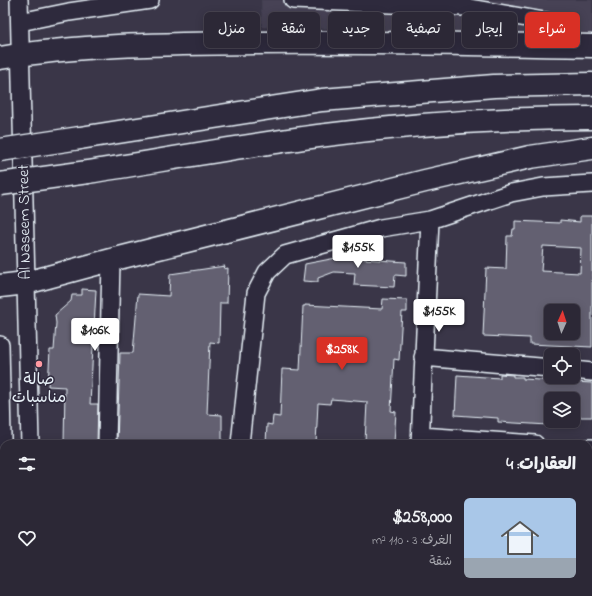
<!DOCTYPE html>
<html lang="ar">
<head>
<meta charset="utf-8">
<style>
	:root { --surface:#2c2836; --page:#34303e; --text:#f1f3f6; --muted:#a6a6ad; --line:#484451; --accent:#d93025 }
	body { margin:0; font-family:"Indie Flower","Playpen Sans Arabic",sans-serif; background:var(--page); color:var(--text); direction:rtl; height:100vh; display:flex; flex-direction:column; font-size:15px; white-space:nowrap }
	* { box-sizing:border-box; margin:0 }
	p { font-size:13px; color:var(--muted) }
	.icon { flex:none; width:22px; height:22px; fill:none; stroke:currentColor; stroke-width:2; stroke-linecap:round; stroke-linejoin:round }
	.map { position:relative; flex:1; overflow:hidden; direction:ltr }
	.side { position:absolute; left:0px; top:440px; width:592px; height:156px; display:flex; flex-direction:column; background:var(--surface); border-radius:12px 12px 0 0; box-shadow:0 2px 10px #0003,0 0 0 1px var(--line); direction:rtl }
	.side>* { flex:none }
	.top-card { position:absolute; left:12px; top:12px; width:568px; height:36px; direction:rtl; display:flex; gap:8px }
	.needle { width:26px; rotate:3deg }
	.tools { position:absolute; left:544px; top:304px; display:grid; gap:8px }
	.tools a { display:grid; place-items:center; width:36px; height:36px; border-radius:6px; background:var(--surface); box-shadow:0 2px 10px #0003,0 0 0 1px var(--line); font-size:20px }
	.price { position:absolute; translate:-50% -34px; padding:0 9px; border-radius:4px; background:#fff; color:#222; font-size:13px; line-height:26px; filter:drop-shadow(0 1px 2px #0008) }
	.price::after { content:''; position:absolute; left:50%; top:24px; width:12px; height:9px; margin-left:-6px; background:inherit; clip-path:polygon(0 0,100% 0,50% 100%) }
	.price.active { background:var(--accent); color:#fff }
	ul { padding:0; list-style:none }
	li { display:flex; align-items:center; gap:12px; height:100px; padding:0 16px }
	li span { display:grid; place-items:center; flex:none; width:112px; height:80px; border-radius:6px; color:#555 }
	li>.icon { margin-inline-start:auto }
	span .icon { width:48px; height:48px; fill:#fffc; stroke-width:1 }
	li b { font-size:17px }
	h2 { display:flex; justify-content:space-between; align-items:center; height:48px; padding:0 16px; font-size:17px }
	.chip { padding:0 14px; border-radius:6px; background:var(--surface); box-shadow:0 2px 10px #0003,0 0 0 1px var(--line); font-size:14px; line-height:36px }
	.chip.active { background:var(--accent); color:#fff }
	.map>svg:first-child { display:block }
	.built { fill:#464354 }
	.building { fill:#636171; stroke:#e8f1f8; fill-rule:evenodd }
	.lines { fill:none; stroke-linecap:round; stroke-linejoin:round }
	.minor-casing { stroke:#e8f1f8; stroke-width:20 }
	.highway-casing { stroke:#e8f1f8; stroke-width:25 }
	.minor { stroke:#2f2a3d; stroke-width:17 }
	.highway { stroke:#2f2a3d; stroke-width:22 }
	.highway-bridge-casing { stroke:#e8f1f8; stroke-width:25; stroke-linecap:butt }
	.highway-bridge { stroke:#2f2a3d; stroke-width:22 }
	.poi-dot { fill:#ff9aa2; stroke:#2f2a3d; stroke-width:1.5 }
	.labels { text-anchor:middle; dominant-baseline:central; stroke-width:3; stroke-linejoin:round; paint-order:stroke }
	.street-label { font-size:16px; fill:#e8f1f8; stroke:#2f2a3d }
	.poi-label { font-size:16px; fill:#e8f1f8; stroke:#2f2a3d }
</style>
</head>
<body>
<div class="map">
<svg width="592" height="596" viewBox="0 0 592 596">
	<rect width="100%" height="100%" fill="#3a3648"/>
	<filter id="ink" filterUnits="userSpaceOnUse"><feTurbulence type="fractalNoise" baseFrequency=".025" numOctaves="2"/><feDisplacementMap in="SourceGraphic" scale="8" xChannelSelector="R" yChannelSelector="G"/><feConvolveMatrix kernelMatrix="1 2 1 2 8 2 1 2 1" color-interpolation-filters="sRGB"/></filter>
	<g filter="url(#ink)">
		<path class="built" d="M261 0H592V36L262 27Z"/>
		<path class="building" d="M580 216H592V347L530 344V338L483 336 486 268 506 269 507 236H512L513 229H515V221L560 223V220L580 222ZM543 246 581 248 580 273 541 271ZM551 311H573V333H551Z
			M354 246 365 247 364 259 406 262V276L395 275 394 287 354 285 355 273 334 272 318 278V282L303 281 305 264 336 258V254L349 255 350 247Z
			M225 266 224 269 228 268 227 303H220L219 343 210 342 207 414 222 415V444H117L120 353H133L138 294 169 296 170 274Z
			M82 289 96 290 90 404H98L97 444H64L65 387 48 386 50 350H54L56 323 55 315 71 301 72 295H82Z
			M383 299 407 300V312H402L399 360 394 359 391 411 396 412 394 443 365 442 367 402 331 399 330 404 318 403 316 444H266L267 424 272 425 273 416 280 417 282 369 300 370 303 306H305V305L382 309Z
			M500 374 513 375V377H523V379L592 383V417H577V418H573V399H551V421H565V426L498 422V418L455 415 457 375 500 378Z"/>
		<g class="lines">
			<g class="minor-casing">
				<path id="minor" d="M19 0 30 444
					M293 0 464 7 550 22 569 46
					M20 22 69 12 150 0
					M0 345 4 530
					M423 357 551 368
					M573 370 592 372
					M421 436 535 444
					M107 444 111 260
					M240 444 256 293 267 272 285 255 381 228 430 220 511 193 543 187 592 184
					M420 444 430 220
					M588 448H592
					M588 544H592
					M5 592V596
					M33 592V596
					M105 596V592
					M225 596V592
					M412 596V592"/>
			</g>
			<g class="highway-casing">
				<path id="highway" d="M0 58C84 44 169 44 253 43 366 42 479 44 592 46
					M80 138 322 100 494 86 592 84
					M88 172C164 160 241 146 318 136 408 124 501 118 592 118
					M0 286 26 283 111 260 425 181 530 157 592 148"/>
			</g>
			<use href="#minor" class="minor"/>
			<use href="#highway" class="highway"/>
			<g class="highway-bridge-casing">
				<path id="highway-bridge" d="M0 150 80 138
					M0 184 88 172"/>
			</g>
			<use href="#highway-bridge" class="highway-bridge"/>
		</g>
	</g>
	<circle class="poi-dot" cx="39" cy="364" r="4"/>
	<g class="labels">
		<g class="street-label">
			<text transform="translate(25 222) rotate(-91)">Al Naseem Street</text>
		</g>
		<g class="poi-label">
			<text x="39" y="380">صالة<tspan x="39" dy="18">مناسبات</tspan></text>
		</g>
	</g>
</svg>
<div class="tools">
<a><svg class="needle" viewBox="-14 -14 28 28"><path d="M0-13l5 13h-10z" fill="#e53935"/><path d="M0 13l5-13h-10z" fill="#a6a6ad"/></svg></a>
<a><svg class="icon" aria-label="locate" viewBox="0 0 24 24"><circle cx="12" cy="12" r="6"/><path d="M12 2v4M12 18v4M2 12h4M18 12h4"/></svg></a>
<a><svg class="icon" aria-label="layers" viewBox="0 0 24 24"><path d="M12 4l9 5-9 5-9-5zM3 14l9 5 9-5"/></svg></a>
</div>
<b class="price" style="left:358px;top:269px">$155K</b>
<b class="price" style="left:439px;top:333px">$155K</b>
<b class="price" style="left:95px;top:352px">$106K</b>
<b class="price active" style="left:342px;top:371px">$258K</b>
<div class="top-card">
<a class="chip active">شراء</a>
<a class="chip">إيجار</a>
<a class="chip">تصفية</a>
<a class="chip">جديد</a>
<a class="chip">شقة</a>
<a class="chip">منزل</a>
</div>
<section class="side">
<h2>العقارات: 4<svg class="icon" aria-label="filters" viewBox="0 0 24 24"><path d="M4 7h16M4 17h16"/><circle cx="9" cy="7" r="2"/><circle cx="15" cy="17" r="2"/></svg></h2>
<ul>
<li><span style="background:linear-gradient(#a9c7e8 75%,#9aa5b1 0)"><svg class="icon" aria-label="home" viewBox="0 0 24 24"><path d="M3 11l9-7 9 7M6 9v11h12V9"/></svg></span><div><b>$258,000</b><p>الغرف: 3 · 110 m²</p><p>شقة</p></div><svg class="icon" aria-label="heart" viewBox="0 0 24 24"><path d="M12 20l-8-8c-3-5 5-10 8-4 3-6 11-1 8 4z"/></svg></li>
</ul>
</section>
</div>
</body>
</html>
